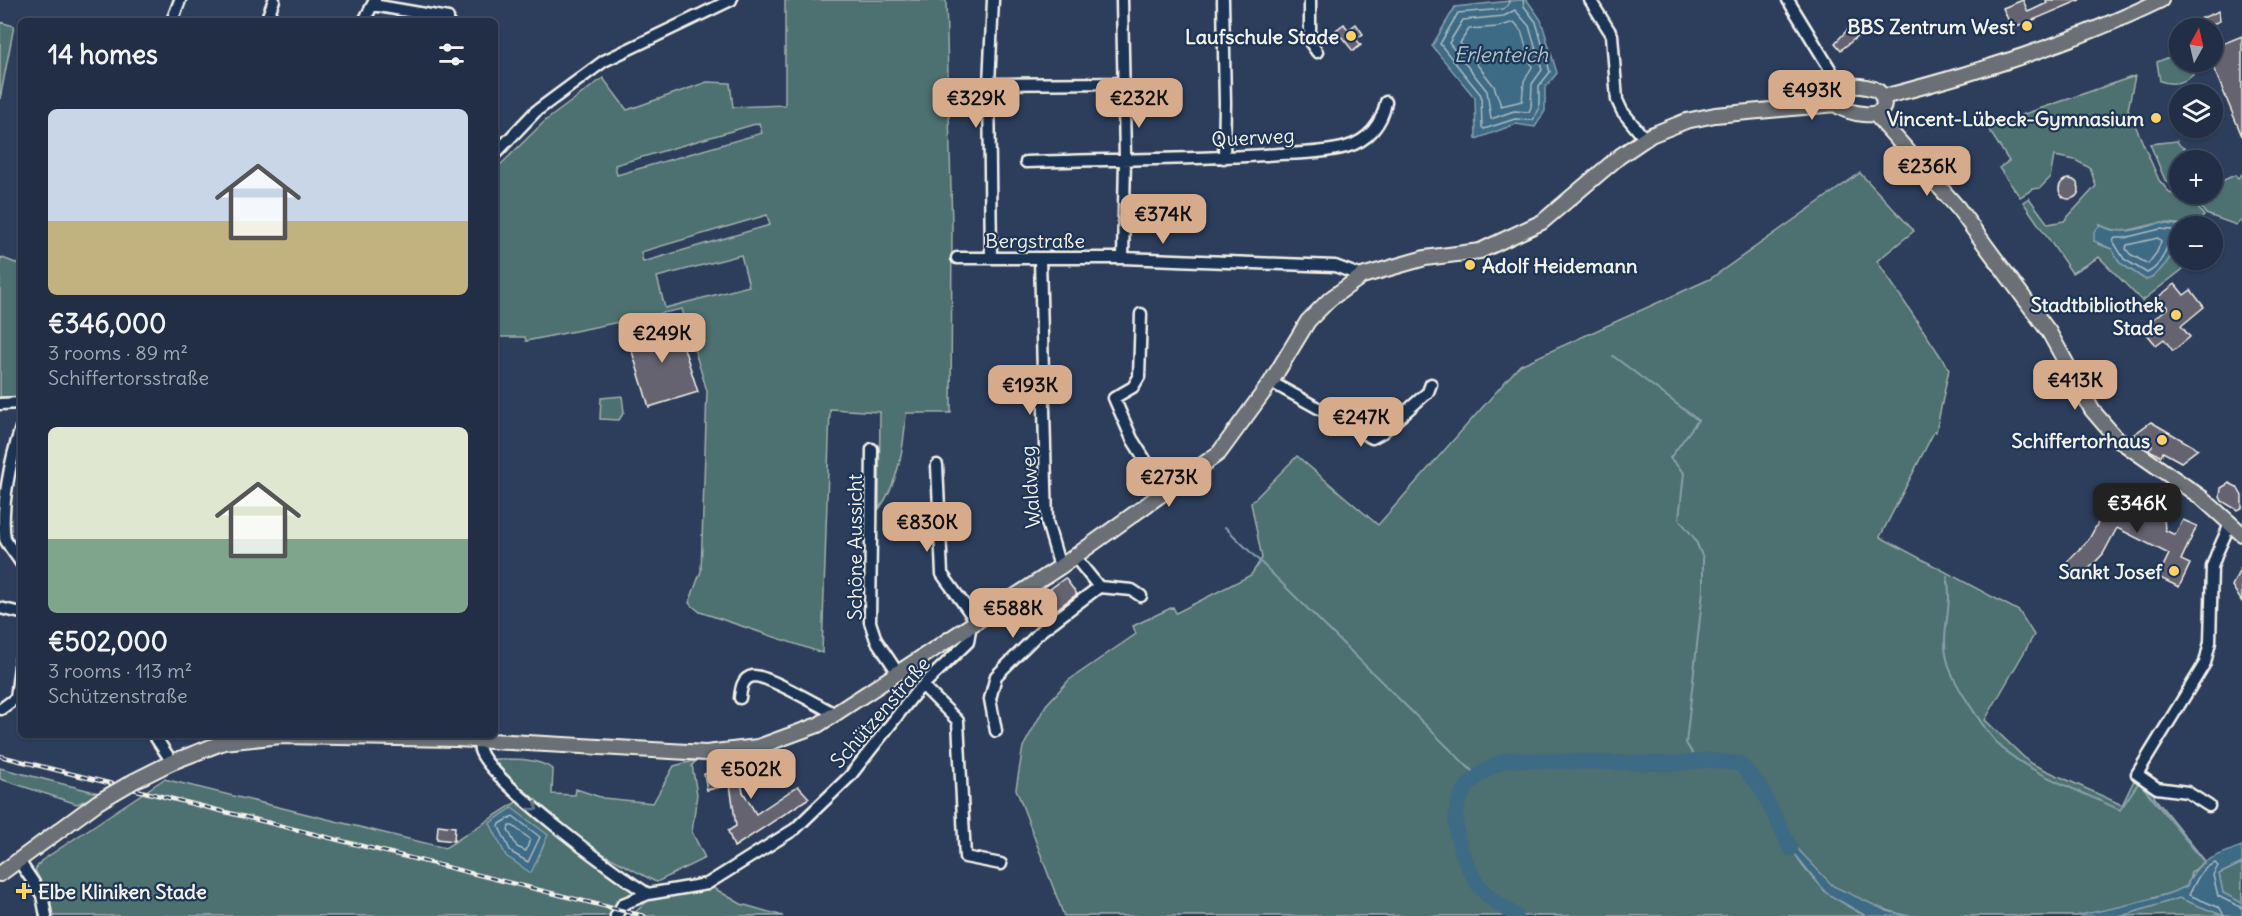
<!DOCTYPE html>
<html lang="en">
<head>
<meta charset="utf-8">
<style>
	:root { --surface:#212e45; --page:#2d3a50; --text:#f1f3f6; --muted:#a2a8b3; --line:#3e4a5e; --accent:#d6ab8b }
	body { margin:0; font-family:Delius,sans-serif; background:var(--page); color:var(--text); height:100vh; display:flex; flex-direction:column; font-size:22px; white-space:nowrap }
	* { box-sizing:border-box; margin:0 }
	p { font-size:20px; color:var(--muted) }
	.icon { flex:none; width:33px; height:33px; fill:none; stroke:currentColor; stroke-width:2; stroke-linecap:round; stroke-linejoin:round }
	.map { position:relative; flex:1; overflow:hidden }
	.side { position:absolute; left:18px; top:18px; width:480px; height:720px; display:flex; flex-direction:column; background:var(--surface); border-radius:9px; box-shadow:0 2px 4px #0004,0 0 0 2px var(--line) }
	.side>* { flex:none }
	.needle { width:39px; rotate:8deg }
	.buttons { position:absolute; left:2169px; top:18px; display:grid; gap:12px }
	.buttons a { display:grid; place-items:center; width:54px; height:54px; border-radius:50%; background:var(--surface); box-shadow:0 2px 4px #0004,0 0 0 2px var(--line); font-size:30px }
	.price { position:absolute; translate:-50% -51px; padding:0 14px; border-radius:12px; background:var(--accent); color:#111; font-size:20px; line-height:39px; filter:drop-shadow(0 2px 3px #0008) }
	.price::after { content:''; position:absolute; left:50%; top:36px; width:18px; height:14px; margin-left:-9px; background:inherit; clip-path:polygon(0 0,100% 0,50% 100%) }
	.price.on { background:#222; color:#fff }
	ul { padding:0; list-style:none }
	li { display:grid; align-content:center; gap:12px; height:318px; padding:0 30px }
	li span { display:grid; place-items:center; height:186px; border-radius:9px; color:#555 }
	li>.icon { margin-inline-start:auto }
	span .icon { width:108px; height:108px; fill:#fffc; stroke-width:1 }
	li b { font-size:26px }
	h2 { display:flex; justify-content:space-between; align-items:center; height:72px; padding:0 30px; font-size:26px }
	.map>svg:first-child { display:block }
	.green { fill:#4e6f6f; stroke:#a1b0ac; stroke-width:1.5; fill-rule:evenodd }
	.water { fill:#3e6a85; stroke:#87a0ad; stroke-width:1.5 }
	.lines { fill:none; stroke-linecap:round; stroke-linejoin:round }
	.shore { stroke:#abbbc0; stroke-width:1.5 }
	.stream { stroke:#87a0ad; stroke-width:2 }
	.river { stroke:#3e6a85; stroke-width:15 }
	.building { fill:#666471; stroke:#f4f1e8; stroke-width:1.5 }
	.minor-casing { stroke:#f4f1e8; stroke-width:15 }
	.major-casing { stroke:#f4f1e8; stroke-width:18 }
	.minor { stroke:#1d3557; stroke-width:10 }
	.major { stroke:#6a7074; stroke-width:14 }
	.rail-casing { stroke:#f4f1e8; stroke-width:4.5 }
	.rail { stroke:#1d3557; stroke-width:2; stroke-dasharray:7; stroke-linecap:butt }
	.major-bridge-casing { stroke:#f4f1e8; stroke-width:18; stroke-linecap:butt }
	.major-bridge { stroke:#6a7074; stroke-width:14 }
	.oneway { stroke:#68778a }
	.poi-dot { fill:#ffd166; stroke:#1d3557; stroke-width:2 }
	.labels { text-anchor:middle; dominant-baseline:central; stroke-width:4.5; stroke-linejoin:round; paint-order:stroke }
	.poi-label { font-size:20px; font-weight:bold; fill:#f4f1e8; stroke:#1d3557; text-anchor:end }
	.street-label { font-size:20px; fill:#f4f1e8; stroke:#1d3557 }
	.water-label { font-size:21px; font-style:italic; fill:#b4c2c5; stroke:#1d3557 }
</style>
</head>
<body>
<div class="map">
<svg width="2242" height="916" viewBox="0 0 2242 916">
	<rect width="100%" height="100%" fill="#2c3e5c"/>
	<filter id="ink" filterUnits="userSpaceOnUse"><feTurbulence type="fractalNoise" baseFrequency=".0167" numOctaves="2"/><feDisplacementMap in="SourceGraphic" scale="12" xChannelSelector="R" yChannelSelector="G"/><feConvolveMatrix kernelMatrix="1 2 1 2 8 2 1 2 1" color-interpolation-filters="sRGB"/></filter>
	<g filter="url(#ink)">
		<path class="green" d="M785 0H946L952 226 951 413H906C904 446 899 482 879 509L880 412 830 409 822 653 700 612 689 603 701 571 707 391 682 309 526 341 525 337H495V170L545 121 603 78 627 110 707 82 730 83 733 107 785 105ZM759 123 762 133 617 175 615 165ZM767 215 770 225 643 262 641 252ZM741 255 749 286 665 308 657 277Z
			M0 22 14 26 0 99Z
			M2179 53 2180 62H2196L2193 75C2182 84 2173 85 2160 81L2157 62Z
			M2135 76 2128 109 2159 180 2170 193 2194 202 2204 216 2193 226C2181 226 2171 222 2160 223 2136 227 2124 237 2100 225L2098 244 2112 249 2120 263 2146 280 2170 258 2179 234 2180 260H2186L2183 269 2142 301 2099 257 2072 273 2023 202 2029 198 2048 224 2064 221 2096 186 2090 168 2075 160 2054 156 2050 178 2040 188 2033 189 2020 197 1999 168 2009 161 1987 127Z
			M2177 141C2181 149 2188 150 2196 150L2201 160H2180L2179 190 2165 180 2150 144Z
			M1860 173 1914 231 1877 261 1949 369 1936 432H1934L1880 537 2019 611 2034 635 1985 720 2030 763 2122 805 2137 774 2157 788 2154 797 2205 861 2191 873 2187 886 2174 892 2111 910 2076 916H1908C1888 911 1846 897 1831 885 1802 861 1784 829 1766 797 1790 850 1810 890 1866 916H1064L1016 789 1023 747 1046 705 1069 680 1136 634 1133 626 1173 607 1176 613 1251 575 1262 558 1251 503 1297 456 1378 525 1520 365 1710 279Z
			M2242 174V220L2236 225 2206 214 2195 199 2186 194H2212L2213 185 2235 175 2238 178Z
			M0 257 21 265V397H0Z
			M622 396 624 412 619 420 600 419 601 398Z
			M491 759C512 759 534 757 553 769L552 794 575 795 576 789 603 798 653 803 674 766 697 760 692 765 697 794 692 832 705 858 657 882 654 881 592 848 491 762Z
			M0 768 102 794 77 804 0 779Z
			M164 779 445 848 518 801 582 853 636 892 620 898 610 916H52L51 902 35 870 41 861Z
			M2242 863V903L2223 893 2219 874Z
			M712 887 741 904 783 916H631L652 897Z
			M2179 898 2222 915 2122 916Z"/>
		<path class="water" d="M1519 0H1527L1541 20 1557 73 1545 88V111L1535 127 1516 124 1476 139 1475 98 1432 46 1455 7Z
			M2159 223 2181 226H2180C2180 247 2165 271 2146 280L2120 263 2112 249 2094 241V232L2100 225C2118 236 2140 230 2159 223Z
			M1760 786 1792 843 1833 886 1887 911 1908 916H1866L1826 893 1787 844Z
			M512 808 548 835 531 873 506 856 490 823Z
			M2242 846V863L2219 874 2223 893 2242 903V916H2224L2179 898 2122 916H2076C2111 908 2156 901 2187 886 2196 859 2218 856 2242 846Z"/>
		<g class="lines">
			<path class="shore" d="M1509 0 1508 5 1503 9 1458 13 1440 44 1481 95 1482 127 1484 129 1515 119 1533 120 1539 109V86L1550 72 1536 22 1524 6 1523 0
				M1515 10 1529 26 1542 70 1532 84 1531 107 1529 112 1514 111 1491 119 1487 91 1449 43 1463 20 1504 16Z
				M1514 22 1521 30 1532 67 1524 81 1522 101 1501 106 1494 86 1460 43 1469 29 1498 27Z
				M2160 229 2172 230 2174 233C2165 247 2164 265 2147 273L2124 259 2113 241 2115 238H2124Z
				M2158 238 2161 241 2157 252 2148 264 2130 254 2126 249 2127 245Z
				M513 816 540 837 528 862 511 852 499 827 500 824Z
				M509 826H513L530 839 526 851 517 847 508 830Z
				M2224 916 2220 908 2189 895C2196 882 2199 869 2215 863L2218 866 2213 875 2218 896 2242 908"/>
			<path class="stream" d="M1613 356 1698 420 1670 458 1684 473 1679 519 1695 539 1703 558V591L1686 743 1697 761
				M1225 527 1477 776
				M1947 577C1954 605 1940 632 1947 659 1951 676 1960 690 1969 704 1979 719 1989 736 2002 748 2029 773 2085 793 2120 810L2139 782 2205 863"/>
			<path class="river" d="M1516 916C1506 909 1495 902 1486 894 1475 883 1469 869 1463 855 1445 808 1461 779 1506 760L1674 764 1707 760 1740 764 1760 786 1791 849"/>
		</g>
		<path class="building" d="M2023 0 2028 12 2047 3 2046 0H2080L2012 29 2003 8Z
			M2219 11 2220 21 2202 28H2178Z
			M1344 24 1348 30 1356 24 1363 34 1356 39 1361 45 1353 51 1336 30Z
			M1850 27 1858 36 1841 50 1835 43Z
			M2242 36V136L2211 62 2212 48Z
			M2059 189a10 10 0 1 1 20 0a10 10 0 1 1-20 0Z
			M2175 284 2184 295 2191 290 2204 307 2181 326 2190 337 2173 351 2164 339 2156 345 2142 328 2168 308 2158 297Z
			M675 320 698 392 649 407 627 335Z
			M2151 422 2198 449 2181 462 2163 452 2161 456 2149 450 2152 446 2133 435Z
			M2229 483 2237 487 2242 496V508L2237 510 2222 501 2220 497 2221 488Z
			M2146 487 2157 493 2156 496 2171 503 2164 518 2165 530 2175 535 2183 520 2197 526 2181 560 2190 564 2179 587 2158 577 2169 554 2117 528 2103 554 2079 579 2065 564 2089 539 2117 488 2140 500Z
			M2242 565V602L2232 586Z
			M1065 578 1077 594 1035 625 1023 609Z
			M868 724 873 728 860 744 854 734Z
			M761 762 768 778 741 783 743 792 756 814 798 786 809 798 734 847 728 831 736 826 730 785 707 790 704 774Z
			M438 825 455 827 454 841 437 839Z"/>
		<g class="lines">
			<g class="minor-casing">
				<path id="minor" d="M1122 0 1125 158 1123 258
					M1223 0 1225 103 1224 158
					M1310 0V42L1317 52
					M1590 0 1612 35 1617 100 1622 111 1645 139
					M1788 0 1841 87
					M373 5 448 18V21
					M172 21 180 0
					M266 21 274 0
					M364 21 375 0
					M989 84 1124 83
					M495 154 535 112 604 61 731 0
					M1026 162C1106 159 1185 160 1264 155 1290 153 1320 154 1346 147 1368 141 1382 124 1386 102
					M957 258H1123L1335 266 1362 276
					M991 258 989 84 993 0
					M1040 259 1047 522 1060 567
					M1141 314 1139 377 1133 387 1114 398 1132 439 1165 491
					M1271 382 1372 438 1383 432 1428 392 1431 384
					M0 404 21 403
					M21 428C11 457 0 509 5 539 9 547 16 555 21 563
					M872 449 870 622 876 640 898 673
					M937 465 942 574 976 621
					M1099 587 1132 590 1141 596
					M0 608 21 613
					M923 686 958 721 965 857 1001 864
					M740 698C741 689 742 678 753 676 767 675 820 706 835 714
					M1 709 16 698 21 658
					M996 731 990 699 996 676 1041 631 1099 587 1075 557
					M154 735 172 762
					M480 741C480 744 479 747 480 750 488 779 617 875 648 894
					M2209 806 2187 792 2157 788 2137 774 2205 663 2210 642 2212 567 2217 553 2231 522
					M19 861 42 895 46 916
					M616 916 623 904 648 894 707 884 795 829 850 776 916 692 968 642 971 624"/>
			</g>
			<g class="major-casing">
				<path id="major" d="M1883 97C1977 73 2073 43 2161 0
					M1812 99C1838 94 1844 79 1874 89 1879 91 1882 94 1883 99 1890 123 1845 114 1836 104L1835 92
					M1875 114 1958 208 2049 332 2092 410 2116 438 2202 498 2242 534
					M134 781 172 762 224 742 281 736 456 739 706 753 758 747 818 725 1060 567 1219 453 1271 382 1308 321 1330 299 1362 276 1425 258 1480 251 1542 222 1620 156 1651 135 1686 121 1715 115 1836 104
					M0 874 98 802"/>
			</g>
			<use href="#minor" class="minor"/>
			<use href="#major" class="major"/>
			<g class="rail-casing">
				<path id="rail" d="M0 756 644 916"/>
			</g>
			<use href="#rail" class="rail"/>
			<g class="major-bridge-casing">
				<path id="major-bridge" d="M98 802 134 781"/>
			</g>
			<use href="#major-bridge" class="major-bridge"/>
		</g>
		<defs><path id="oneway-chevron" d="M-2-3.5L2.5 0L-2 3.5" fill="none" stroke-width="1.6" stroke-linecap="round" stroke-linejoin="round" transform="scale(1.5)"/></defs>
		<use class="oneway" href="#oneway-chevron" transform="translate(534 807) rotate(42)"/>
	</g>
	<g class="poi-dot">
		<circle cx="2027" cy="26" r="6"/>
		<circle cx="1351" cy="36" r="6"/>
		<circle cx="2156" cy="118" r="6"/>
		<circle cx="1470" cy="265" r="6"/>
		<circle cx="2176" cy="315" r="6"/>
		<circle cx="2162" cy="440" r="6"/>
		<circle cx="2174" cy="571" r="6"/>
		<path d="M21 882h6v6h6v6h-6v6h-6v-6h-6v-6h6z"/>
	</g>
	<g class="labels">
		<g class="poi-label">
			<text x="2015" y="26">BBS Zentrum West</text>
			<text x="1339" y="36">Laufschule Stade</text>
			<text x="2144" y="118">Vincent-Lübeck-Gymnasium</text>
			<text x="1482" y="265" text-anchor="start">Adolf Heidemann</text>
			<text x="2164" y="304">Stadtbibliothek<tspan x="2164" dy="23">Stade</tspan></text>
			<text x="2150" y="440">Schiffertorhaus</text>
			<text x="2162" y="571">Sankt Josef</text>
			<text x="38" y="891" text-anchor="start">Elbe Kliniken Stade</text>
		</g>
		<g class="street-label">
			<text transform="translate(1253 137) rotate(-3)">Querweg</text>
			<text x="1035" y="240">Bergstraße</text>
			<text transform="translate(1030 487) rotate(-94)">Waldweg</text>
			<text transform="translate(854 547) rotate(-90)">Schöne Aussicht</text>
			<text transform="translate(880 712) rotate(-49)">Schützenstraße</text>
		</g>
		<g class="water-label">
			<text x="1501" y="54">Erlenteich</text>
		</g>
	</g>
</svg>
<div class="buttons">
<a><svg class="needle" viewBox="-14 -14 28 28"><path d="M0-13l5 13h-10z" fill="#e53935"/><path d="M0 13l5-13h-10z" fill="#a2a8b3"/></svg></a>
<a><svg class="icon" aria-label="layers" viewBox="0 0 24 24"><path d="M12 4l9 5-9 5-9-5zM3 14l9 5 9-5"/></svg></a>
<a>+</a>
<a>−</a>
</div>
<b class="price" style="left:1812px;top:121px">€493K</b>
<b class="price" style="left:976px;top:129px">€329K</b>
<b class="price" style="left:1139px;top:129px">€232K</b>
<b class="price" style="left:1927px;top:197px">€236K</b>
<b class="price" style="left:1163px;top:245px">€374K</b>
<b class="price" style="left:662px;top:364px">€249K</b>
<b class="price" style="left:2075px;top:411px">€413K</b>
<b class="price" style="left:1030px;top:416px">€193K</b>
<b class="price" style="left:1361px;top:448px">€247K</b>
<b class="price" style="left:1169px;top:508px">€273K</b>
<b class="price on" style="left:2137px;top:534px">€346K</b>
<b class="price" style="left:927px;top:553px">€830K</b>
<b class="price" style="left:1013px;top:639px">€588K</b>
<b class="price" style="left:751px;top:800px">€502K</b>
<section class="side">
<h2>14 homes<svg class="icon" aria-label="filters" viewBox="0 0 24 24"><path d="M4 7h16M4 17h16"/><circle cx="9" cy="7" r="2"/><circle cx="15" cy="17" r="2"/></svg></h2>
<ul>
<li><span style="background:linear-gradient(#c9d6e8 60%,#c2b280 0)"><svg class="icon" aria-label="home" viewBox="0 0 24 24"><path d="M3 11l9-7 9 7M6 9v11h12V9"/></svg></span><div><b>€346,000</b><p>3 rooms · 89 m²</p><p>Schiffertorsstraße</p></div></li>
<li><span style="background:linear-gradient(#dfe7d0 60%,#7fa58c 0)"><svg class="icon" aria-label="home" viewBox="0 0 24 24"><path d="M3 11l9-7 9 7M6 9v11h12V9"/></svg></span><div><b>€502,000</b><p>3 rooms · 113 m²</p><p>Schützenstraße</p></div></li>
</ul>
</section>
</div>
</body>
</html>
